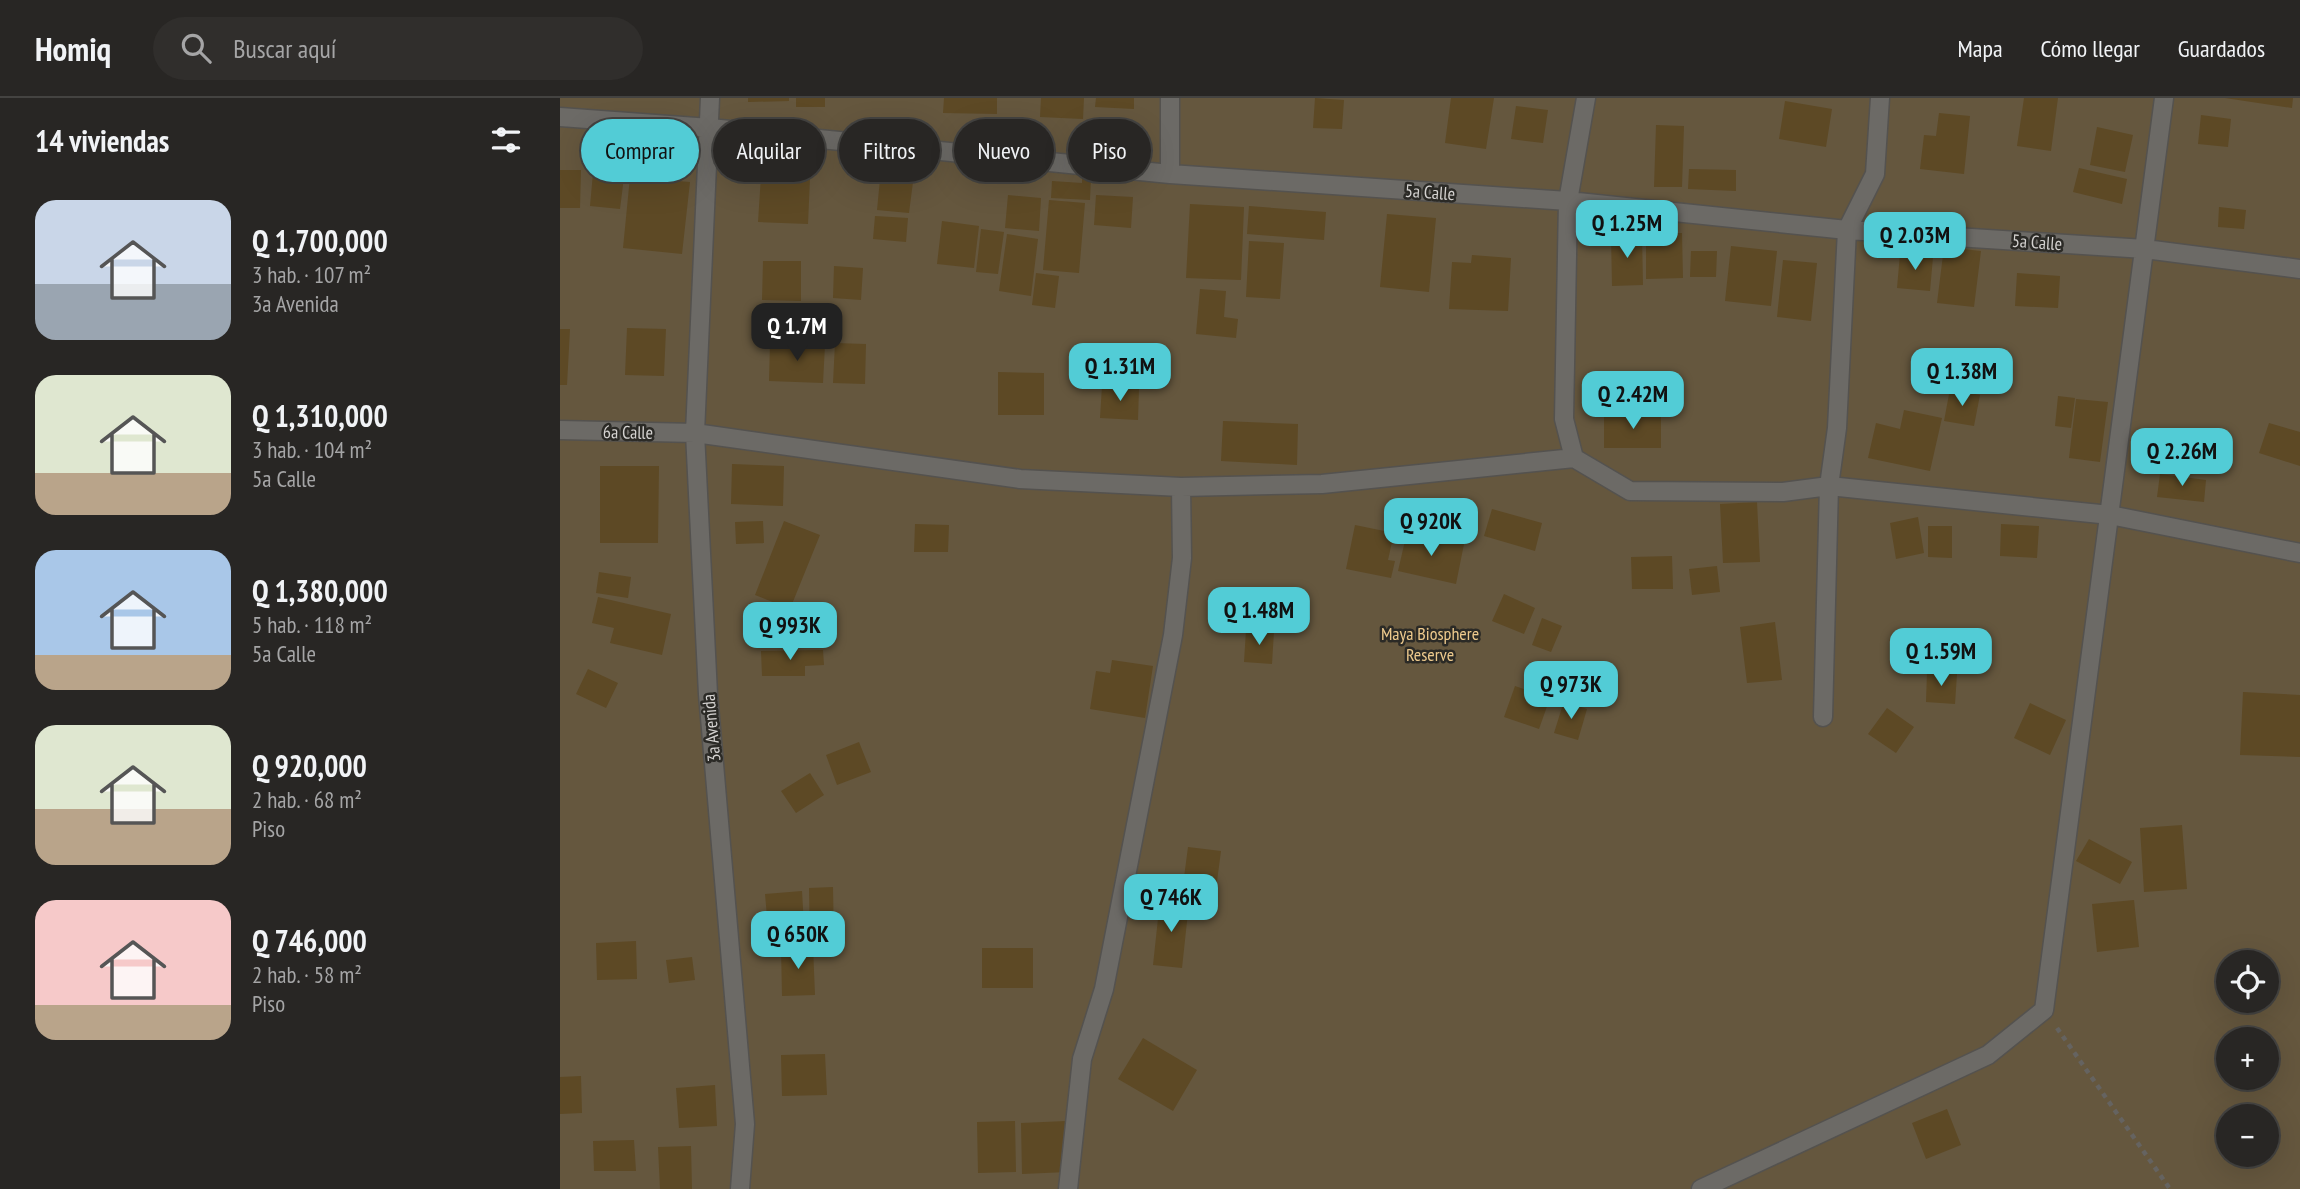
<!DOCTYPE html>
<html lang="es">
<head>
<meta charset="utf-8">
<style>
	:root { --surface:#282624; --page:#302e2c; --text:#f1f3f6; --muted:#a5a5a6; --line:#444341; --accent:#52ccd6 }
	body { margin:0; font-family:"PT Sans Narrow",sans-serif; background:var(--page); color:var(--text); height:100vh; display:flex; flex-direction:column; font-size:26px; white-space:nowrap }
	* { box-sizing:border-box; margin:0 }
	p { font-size:23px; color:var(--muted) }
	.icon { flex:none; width:38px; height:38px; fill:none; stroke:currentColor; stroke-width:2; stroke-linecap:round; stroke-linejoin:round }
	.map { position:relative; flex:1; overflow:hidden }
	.drawer { display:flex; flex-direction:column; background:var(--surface); width:560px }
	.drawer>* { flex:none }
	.guide { position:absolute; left:21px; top:21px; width:665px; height:63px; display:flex; gap:14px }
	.buttons { position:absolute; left:1656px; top:852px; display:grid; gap:14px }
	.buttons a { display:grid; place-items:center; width:63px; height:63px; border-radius:50%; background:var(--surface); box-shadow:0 7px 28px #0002,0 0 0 2px var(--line); font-size:35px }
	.price { position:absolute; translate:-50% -60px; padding:0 16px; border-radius:14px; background:var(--accent); color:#111; font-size:23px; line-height:46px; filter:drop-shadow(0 2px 4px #0008) }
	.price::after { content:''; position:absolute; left:50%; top:42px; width:21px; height:16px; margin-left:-10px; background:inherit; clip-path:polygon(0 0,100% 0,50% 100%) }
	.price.on { background:#222; color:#fff }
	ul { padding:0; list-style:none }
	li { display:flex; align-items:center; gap:21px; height:175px; padding:0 35px }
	li span { display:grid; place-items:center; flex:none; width:196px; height:140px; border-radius:21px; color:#555 }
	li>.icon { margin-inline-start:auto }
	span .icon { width:84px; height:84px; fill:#fffc; stroke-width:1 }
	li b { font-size:30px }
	h2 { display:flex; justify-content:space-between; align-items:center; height:84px; padding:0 35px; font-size:30px }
	.chip { padding:0 24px; border-radius:32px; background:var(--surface); box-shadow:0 7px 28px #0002,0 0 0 2px var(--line); font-size:24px; line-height:63px }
	.chip.on { background:var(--accent); color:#111 }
	header { display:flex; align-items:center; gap:42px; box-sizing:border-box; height:98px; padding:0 35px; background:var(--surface); border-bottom:2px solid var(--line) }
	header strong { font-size:33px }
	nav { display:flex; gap:38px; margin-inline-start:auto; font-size:24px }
	.search { width:490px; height:63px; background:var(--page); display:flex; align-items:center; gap:18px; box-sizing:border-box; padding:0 24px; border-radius:38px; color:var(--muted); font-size:26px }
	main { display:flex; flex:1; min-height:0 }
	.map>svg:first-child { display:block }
	.green { fill:#65573e; fill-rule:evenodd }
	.building { fill:#5d4925 }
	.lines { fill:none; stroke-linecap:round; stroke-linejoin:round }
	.minor-casing { stroke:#54524f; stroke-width:21 }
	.path { stroke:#656360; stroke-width:4.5; stroke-dasharray:5 5; stroke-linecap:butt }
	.minor { stroke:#6c6a66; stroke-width:18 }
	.labels { text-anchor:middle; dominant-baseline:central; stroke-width:5; stroke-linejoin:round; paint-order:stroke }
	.street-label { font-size:18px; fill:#d4d2d0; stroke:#2b2a26 }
	.park-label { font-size:18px; fill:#eeca8d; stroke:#2b2a26 }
</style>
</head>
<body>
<header>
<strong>Homiq</strong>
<div class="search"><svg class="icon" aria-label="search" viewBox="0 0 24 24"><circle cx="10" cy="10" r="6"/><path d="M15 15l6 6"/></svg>Buscar aquí</div>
<nav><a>Mapa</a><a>Cómo llegar</a><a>Guardados</a></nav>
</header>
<main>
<section class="drawer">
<h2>14 viviendas<svg class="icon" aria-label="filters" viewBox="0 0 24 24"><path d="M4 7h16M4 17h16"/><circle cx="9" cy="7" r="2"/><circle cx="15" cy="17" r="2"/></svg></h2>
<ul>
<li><span style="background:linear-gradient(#c9d6e8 60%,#9aa5b1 0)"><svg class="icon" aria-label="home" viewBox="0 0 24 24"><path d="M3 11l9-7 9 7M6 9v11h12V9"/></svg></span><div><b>Q 1,700,000</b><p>3 hab. · 107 m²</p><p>3a Avenida</p></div></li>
<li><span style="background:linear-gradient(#dfe7d0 70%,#b9a48a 0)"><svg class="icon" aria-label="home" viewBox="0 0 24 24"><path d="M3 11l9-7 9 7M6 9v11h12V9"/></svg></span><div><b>Q 1,310,000</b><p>3 hab. · 104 m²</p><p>5a Calle</p></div></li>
<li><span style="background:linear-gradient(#a9c7e8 75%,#b9a48a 0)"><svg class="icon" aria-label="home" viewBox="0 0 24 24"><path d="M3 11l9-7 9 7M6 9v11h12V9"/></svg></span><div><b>Q 1,380,000</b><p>5 hab. · 118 m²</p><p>5a Calle</p></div></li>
<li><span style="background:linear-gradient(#dfe7d0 60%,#b9a48a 0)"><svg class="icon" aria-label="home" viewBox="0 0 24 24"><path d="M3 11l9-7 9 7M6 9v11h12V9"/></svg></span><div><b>Q 920,000</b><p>2 hab. · 68 m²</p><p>Piso</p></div></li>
<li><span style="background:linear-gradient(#f6c9c9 75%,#b9a48a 0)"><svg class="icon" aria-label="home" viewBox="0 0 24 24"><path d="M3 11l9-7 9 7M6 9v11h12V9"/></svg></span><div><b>Q 746,000</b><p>2 hab. · 58 m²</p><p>Piso</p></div></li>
</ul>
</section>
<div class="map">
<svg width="1740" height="1091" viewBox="0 0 1740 1091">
	<rect width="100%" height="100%" fill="#353330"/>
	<path class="green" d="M0 0H1740V1091H0ZM1668 864H1706V903H1668ZM1668 942H1706V980H1668ZM1668 1018H1706V1057H1668Z"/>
	<path class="building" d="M188 0H229V3L188 4Z
		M236 0H265V9H236Z
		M384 0H437V16L383 15Z
		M481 0H524L523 21 480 19Z
		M536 0H574V11L535 9Z
		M755 0 784 2 782 31 753 30Z
		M891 0H934L926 51 885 45Z
		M1464 0H1498L1491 53 1457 48Z
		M1665 0H1733L1732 10Z
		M1225 3 1272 11 1266 49 1219 41Z
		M956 8 988 12 983 45 951 41Z
		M1379 15 1410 18 1404 76 1360 71 1364 37 1376 38Z
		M1641 17 1671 21 1668 49 1638 46Z
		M1096 27 1124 28 1122 89H1094Z
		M1537 29 1573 37 1565 74 1530 67Z
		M1519 70 1567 81 1562 106 1513 94Z
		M1129 71 1176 72V93L1128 91Z
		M0 72H21L20 110H0Z
		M33 75 64 79 60 111 30 108Z
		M201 78 250 80 248 126 198 124Z
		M522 78 531 79 530 102 491 100 492 83 522 85Z
		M70 79 130 84 122 156 63 150Z
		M320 81 353 84 349 115 317 112Z
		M448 97 481 100 479 133 445 130Z
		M536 97 573 99 571 130 534 127Z
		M489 102 525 105 519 175 483 172Z
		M630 106 684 109 681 182 626 180Z
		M689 108 766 114 764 142 687 136Z
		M1659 109 1686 112 1684 131 1658 129Z
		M827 116 876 120 869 194 820 189Z
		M315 118 348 120 346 144 313 141Z
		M382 123 419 128 414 170 377 166Z
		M421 131 444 134 438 176 416 174Z
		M1086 135H1122L1123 180 1086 181Z
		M447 136 478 141 471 198 439 193Z
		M1051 137H1082L1083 187 1052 188Z
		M689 143 724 145 720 201 686 199Z
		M1171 148 1217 153 1211 208 1165 203Z
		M1384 149 1421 153 1414 209 1377 205Z
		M1131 153H1157L1156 179H1130Z
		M1340 156 1373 159 1370 193 1337 190Z
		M912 157 951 160 948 213 889 211 892 164 911 165Z
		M1223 162 1257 165 1251 223 1217 219Z
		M203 163H241V203L202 202Z
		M274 168 303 170 301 202 273 200Z
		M476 175 499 178 495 210 472 207Z
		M1457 175 1500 178 1498 210 1455 208Z
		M640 191 666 193 664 219 678 221 676 240 636 236Z
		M67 230 106 231 104 278 65 277Z
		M0 231H10L7 287H0Z
		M210 245 265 247 263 285 209 283Z
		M275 245 306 246 305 286 273 285Z
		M438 274 484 275V317H438Z
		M542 288 579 290 578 322 540 320Z
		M1390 291 1420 297 1414 328 1384 323Z
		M1498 298 1515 300 1511 330 1495 328Z
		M1516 301 1548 304 1540 364 1509 360Z
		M1344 312 1382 320 1370 373 1308 360 1316 325 1340 331Z
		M1101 315V350H1044V316Z
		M663 323 738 326 737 367 661 363Z
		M1709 325 1740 334V368L1699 355Z
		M172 366 224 368 223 408 171 406Z
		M40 368H99L98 445H40Z
		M1600 376 1646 382 1644 404 1597 399Z
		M1197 404 1200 464 1163 465 1160 406Z
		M932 411 982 425 975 453 924 438Z
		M1358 419 1364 455 1336 461 1330 425Z
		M203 423 204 445 176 446 175 424Z
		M224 423 260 437 230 511 195 497Z
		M355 426 389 427 388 454H354Z
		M1441 426 1479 428 1477 460 1440 458Z
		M795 427 834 435 828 462 835 463 831 480 786 471Z
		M1368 428H1392V460L1368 459Z
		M847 434 904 446 896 486 838 473Z
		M1112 458 1113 491H1072L1071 459Z
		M1157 468 1160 494 1132 497 1129 471Z
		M39 474 71 479 68 500 36 495Z
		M944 496 975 510 964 536 932 523Z
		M38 499 111 516 102 557 50 545 54 530 32 525Z
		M982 520 1002 528 991 554 972 547Z
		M1215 524 1222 582 1187 585 1180 529Z
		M686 532 714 533 712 566 684 564Z
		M263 552 264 567 245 568V578H202L201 553Z
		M552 562 593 568 585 620 530 611 536 573 550 575Z
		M28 571 58 585 46 610 16 596Z
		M1367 574 1397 576 1395 606 1366 604Z
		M955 588 990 600 979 631 944 619Z
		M1683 594 1740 597V659L1680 657Z
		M1004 603 1027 611 1018 642 994 635Z
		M1470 605 1506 622 1490 657 1454 640Z
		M1327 610 1354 629 1336 655 1308 636Z
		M299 644 311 674 277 687 266 657Z
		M250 675 264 697 236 715 221 693Z
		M1622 727 1627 791 1584 794 1580 730Z
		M1529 741 1572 764 1560 786 1516 763Z
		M628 749 661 753 656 791 623 787Z
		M273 789 274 841 250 842 249 790Z
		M242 793 244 828 208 830 205 796Z
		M600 802 629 805 622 870 593 867Z
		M1574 802 1579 849 1537 854 1532 806Z
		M76 843 77 881 37 882 36 845Z
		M253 848 255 897 222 898 221 849Z
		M422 850H473V890H422Z
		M132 859 135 882 109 885 106 862Z
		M583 940 637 972 613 1013 558 981Z
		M265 956 267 997 222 998 221 957Z
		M21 978 22 1015 0 1016V979Z
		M155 987 157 1028 119 1030 116 990Z
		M1387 1011 1401 1047 1366 1061 1352 1025Z
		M455 1023 456 1074 418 1075 417 1024Z
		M506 1023 507 1074 462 1076 461 1025Z
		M74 1042 76 1073H34L33 1043Z
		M131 1048 132 1091H100L98 1049Z"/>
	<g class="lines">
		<g class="minor-casing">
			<path id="minor" d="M150 0 135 335 148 596 185 1026 180 1091
				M0 19 150 30 610 76 1008 103 1287 132 1585 151 1740 171
				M610 76V0
				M0 332 135 335 460 381 621 389 762 386 1014 360 1070 393 1223 394 1269 388 1550 417 1740 455
				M1014 360 1004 321 1008 103 1026 0
				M1263 619 1269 388 1277 330 1287 132 1315 76 1320 0
				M508 1091 522 961 544 891 613 537 622 460 621 389
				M1141 1091 1428 957 1484 912 1604 0"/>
		</g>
		<path class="path" d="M1497 930 1610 1091"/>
		<use href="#minor" class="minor"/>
	</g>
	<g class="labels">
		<g class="street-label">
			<text transform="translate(870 94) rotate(4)">5a Calle</text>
			<text transform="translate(1477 144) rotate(4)">5a Calle</text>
			<text transform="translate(68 334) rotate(1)">6a Calle</text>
			<text transform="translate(151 630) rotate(-95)">3a Avenida</text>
		</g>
		<g class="park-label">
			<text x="870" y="535">Maya Biosphere<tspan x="870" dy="21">Reserve</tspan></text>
		</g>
	</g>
</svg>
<div class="buttons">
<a><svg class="icon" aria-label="locate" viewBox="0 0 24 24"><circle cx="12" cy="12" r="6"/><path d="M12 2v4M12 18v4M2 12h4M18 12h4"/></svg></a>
<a>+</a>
<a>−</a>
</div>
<b class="price" style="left:1067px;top:162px">Q 1.25M</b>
<b class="price" style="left:1355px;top:174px">Q 2.03M</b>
<b class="price on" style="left:237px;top:265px">Q 1.7M</b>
<b class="price" style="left:560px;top:305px">Q 1.31M</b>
<b class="price" style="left:1402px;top:310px">Q 1.38M</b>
<b class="price" style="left:1073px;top:333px">Q 2.42M</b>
<b class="price" style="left:1622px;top:390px">Q 2.26M</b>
<b class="price" style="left:871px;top:460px">Q 920K</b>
<b class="price" style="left:699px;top:549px">Q 1.48M</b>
<b class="price" style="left:230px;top:564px">Q 993K</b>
<b class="price" style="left:1381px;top:590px">Q 1.59M</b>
<b class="price" style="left:1011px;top:623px">Q 973K</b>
<b class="price" style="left:611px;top:836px">Q 746K</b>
<b class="price" style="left:238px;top:873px">Q 650K</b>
<div class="guide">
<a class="chip on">Comprar</a>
<a class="chip">Alquilar</a>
<a class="chip">Filtros</a>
<a class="chip">Nuevo</a>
<a class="chip">Piso</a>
</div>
</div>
</main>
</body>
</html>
